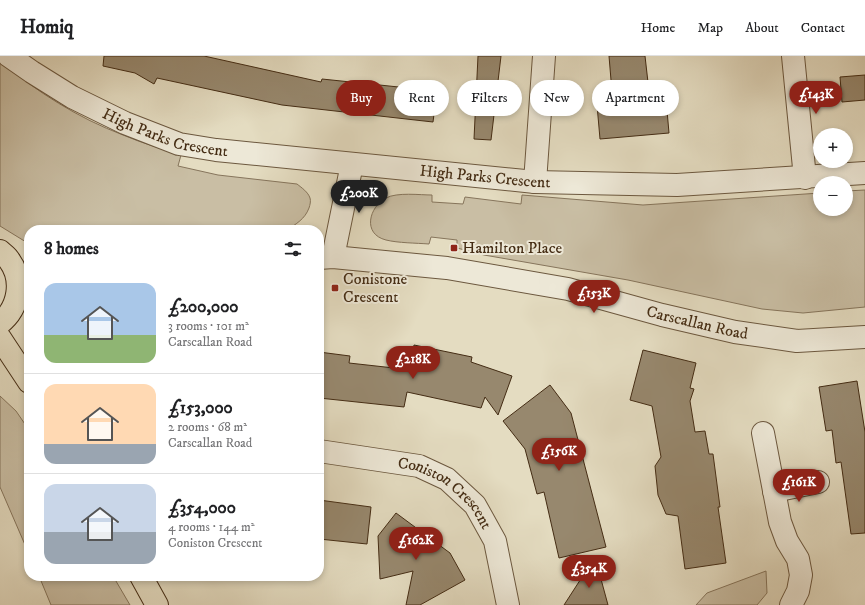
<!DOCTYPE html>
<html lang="en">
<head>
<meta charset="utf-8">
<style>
	:root { --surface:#fff; --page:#f2f2f2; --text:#202124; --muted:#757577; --line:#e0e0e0; --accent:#8f2418 }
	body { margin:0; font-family:"IM FELL DW Pica",serif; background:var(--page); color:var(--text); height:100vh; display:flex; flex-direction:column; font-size:15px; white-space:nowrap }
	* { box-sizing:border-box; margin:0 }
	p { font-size:13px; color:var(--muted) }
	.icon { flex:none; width:22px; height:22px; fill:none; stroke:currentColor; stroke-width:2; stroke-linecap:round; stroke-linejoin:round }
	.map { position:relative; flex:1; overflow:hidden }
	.drawer { position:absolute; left:24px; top:169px; width:300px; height:356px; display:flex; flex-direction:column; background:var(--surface); border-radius:16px; box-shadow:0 2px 6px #0003 }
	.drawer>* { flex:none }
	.guide { position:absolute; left:336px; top:24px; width:380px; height:36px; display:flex; gap:8px }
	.tools { position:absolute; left:813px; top:72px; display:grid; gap:8px }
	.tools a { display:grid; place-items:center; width:40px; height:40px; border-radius:50%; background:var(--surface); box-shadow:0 2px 6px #0003; font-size:20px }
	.price { position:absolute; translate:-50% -34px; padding:0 9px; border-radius:14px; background:var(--accent); color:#fff; font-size:13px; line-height:26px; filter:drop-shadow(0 1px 2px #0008) }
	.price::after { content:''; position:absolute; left:50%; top:24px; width:12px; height:9px; margin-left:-6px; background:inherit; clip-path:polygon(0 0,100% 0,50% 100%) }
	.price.on { background:#222; color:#fff }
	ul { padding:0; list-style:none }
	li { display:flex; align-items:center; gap:12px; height:100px; padding:0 20px }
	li+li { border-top:1px solid var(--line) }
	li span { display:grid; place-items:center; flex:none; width:112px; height:80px; border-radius:12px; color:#555 }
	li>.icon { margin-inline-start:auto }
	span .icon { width:48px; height:48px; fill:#fffc; stroke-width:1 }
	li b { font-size:17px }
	h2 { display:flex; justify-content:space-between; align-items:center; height:48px; padding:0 20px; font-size:17px }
	.pill { padding:0 14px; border-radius:18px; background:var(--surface); box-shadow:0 2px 6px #0003; font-size:14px; line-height:36px }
	.pill.on { background:var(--accent); color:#fff }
	header { display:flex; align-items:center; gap:24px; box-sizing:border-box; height:56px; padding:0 20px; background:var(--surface); border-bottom:1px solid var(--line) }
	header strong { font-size:19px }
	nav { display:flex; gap:22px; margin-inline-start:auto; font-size:14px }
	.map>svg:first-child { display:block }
	.green { fill:#c9bea4; stroke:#86755c }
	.building { fill:#97886e; stroke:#442c14 }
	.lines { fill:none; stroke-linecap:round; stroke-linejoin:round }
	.minor-casing { stroke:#6c583f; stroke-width:24 }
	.major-casing { stroke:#442c14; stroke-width:24 }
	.minor { stroke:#ede8d7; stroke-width:22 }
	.major { stroke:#e4dcc1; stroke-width:22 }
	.poi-dot { fill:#8f2418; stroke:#ede8d7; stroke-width:1.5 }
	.labels { text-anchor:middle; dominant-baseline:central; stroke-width:4; stroke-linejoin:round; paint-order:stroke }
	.street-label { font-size:16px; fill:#442c14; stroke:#ede8d7 }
	.poi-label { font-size:16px; fill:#442c14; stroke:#ede8d7; text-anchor:start }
</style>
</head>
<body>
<header>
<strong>Homiq</strong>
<nav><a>Home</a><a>Map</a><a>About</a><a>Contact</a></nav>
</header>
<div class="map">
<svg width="865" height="549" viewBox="0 0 865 549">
	<rect width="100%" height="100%" fill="#e4dcc1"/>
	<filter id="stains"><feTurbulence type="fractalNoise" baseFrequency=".005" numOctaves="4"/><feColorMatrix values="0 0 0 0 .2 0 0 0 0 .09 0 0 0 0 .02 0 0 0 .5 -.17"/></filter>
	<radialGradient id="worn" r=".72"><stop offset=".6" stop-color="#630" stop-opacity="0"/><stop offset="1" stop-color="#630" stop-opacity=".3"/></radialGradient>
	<path class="green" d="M0 5C37 36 78 62 123 79 142 87 162 93 181 99L178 110 218 119 297 128C302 132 308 136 310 142 311 145 310 149 309 152 305 163 296 168 287 174H29V187L26 186 0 170Z
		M865 134V251L803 257 762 253 628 224 484 199 457 192V184L431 181 429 188C416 187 398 187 386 184 362 178 369 151 386 142 397 136 420 139 432 139V146L463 148 465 141 521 148 522 139 643 149 820 137V153H846V135Z
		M0 340 16 355 29 374V498L0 431Z
		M766 515 767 537 757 549H696L707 537Z
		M39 520H113L130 549H51Z"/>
	<path class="building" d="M104 0H204L321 26 322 23 437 35 433 66 282 49 157 22 154 28 135 17 103 10Z
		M478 0H501L491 84 474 83Z
		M609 0H645L650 44 666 43 669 77 600 83 597 49 613 48Z
		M865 19V44L842 46 840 21Z
		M414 289 472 301 471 306 512 320 498 359 485 341 481 352 407 336 404 351 319 342V296L350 300 349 307 394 312 397 298 412 301Z
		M643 294 696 307 690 332 694 333 690 345 695 376 705 375 709 398H713L720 451H718L726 507 685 513 678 460 666 458 658 439 655 410 661 401 652 350 630 344Z
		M857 325 865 376V477L851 478 841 406 836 407 832 374 826 375 819 331Z
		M550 329 571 357 606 491 559 502 544 436 537 438 525 393 503 365Z
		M319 444 371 451 367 488 319 483Z
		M396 457 450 497 465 524 420 549H406L413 515 380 523 378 480Z
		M595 501 608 549H564Z"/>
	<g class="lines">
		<g class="minor-casing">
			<g id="minor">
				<path id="s1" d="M9 0 32 16 72 41 125 67 179 88 216 94 535 126 677 129 865 117"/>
				<path d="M793 0 805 122"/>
				<path d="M535 126 544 0"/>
				<path d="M333 201 352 108"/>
				<path id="s2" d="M319 202 333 201 447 212 568 233 662 259 735 276 797 285 865 281"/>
				<path d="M763 377 780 466 787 485 798 503 801 519 798 535 791 549"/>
				<path id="s3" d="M319 395 419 410 447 423 475 449 495 485 508 549"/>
				<path d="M774 435 818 426"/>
			</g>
		</g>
		<g class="major-casing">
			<path id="major" d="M0 195C3 198 7 200 9 204 24 224 19 252 0 267
				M0 282 29 326
				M141 520 157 549"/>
		</g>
		<use href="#minor" class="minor"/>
		<use href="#major" class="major"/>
	</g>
	<g class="poi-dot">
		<rect x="450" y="188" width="8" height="8" rx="2"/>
		<rect x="331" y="228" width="8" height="8" rx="2"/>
	</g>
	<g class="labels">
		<g class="street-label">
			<text stroke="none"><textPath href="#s1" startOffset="176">High Parks Crescent</textPath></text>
			<text stroke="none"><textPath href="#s1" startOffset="500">High Parks Crescent</textPath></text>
			<text stroke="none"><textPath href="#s2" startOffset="385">Carscallan Road</textPath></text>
			<text stroke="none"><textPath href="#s3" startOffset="138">Coniston Crescent</textPath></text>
		</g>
		<g class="poi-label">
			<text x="462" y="192">Hamilton Place</text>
			<text x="343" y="223">Conistone<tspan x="343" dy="18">Crescent</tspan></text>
		</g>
	</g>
	<rect width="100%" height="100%" filter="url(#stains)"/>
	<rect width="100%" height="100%" fill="url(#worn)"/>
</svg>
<div class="tools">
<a>+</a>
<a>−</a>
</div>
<b class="price" style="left:816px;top:59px">£143K</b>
<b class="price on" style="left:359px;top:158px">£200K</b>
<b class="price" style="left:594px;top:258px">£153K</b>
<b class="price" style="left:413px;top:324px">£218K</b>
<b class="price" style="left:559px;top:416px">£156K</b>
<b class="price" style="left:799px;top:447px">£161K</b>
<b class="price" style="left:416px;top:505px">£162K</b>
<b class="price" style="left:589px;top:533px">£354K</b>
<div class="guide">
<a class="pill on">Buy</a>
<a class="pill">Rent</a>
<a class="pill">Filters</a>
<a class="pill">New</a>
<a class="pill">Apartment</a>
</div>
<section class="drawer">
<h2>8 homes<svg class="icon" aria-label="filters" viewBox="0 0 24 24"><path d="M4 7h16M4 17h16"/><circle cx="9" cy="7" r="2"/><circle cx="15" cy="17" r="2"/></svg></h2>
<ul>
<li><span style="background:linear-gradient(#a9c7e8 65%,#8fb573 0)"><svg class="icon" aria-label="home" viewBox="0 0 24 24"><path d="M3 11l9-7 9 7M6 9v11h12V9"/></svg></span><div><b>£200,000</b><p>3 rooms · 101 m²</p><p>Carscallan Road</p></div></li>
<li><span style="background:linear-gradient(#ffd9b3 75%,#9aa5b1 0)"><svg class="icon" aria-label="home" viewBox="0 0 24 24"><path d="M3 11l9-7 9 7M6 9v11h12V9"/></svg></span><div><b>£153,000</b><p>2 rooms · 68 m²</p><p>Carscallan Road</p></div></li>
<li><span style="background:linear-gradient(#c9d6e8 60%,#9aa5b1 0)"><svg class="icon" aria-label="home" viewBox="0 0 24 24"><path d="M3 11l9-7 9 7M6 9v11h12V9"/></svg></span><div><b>£354,000</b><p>4 rooms · 144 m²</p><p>Coniston Crescent</p></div></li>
</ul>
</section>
</div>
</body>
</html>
